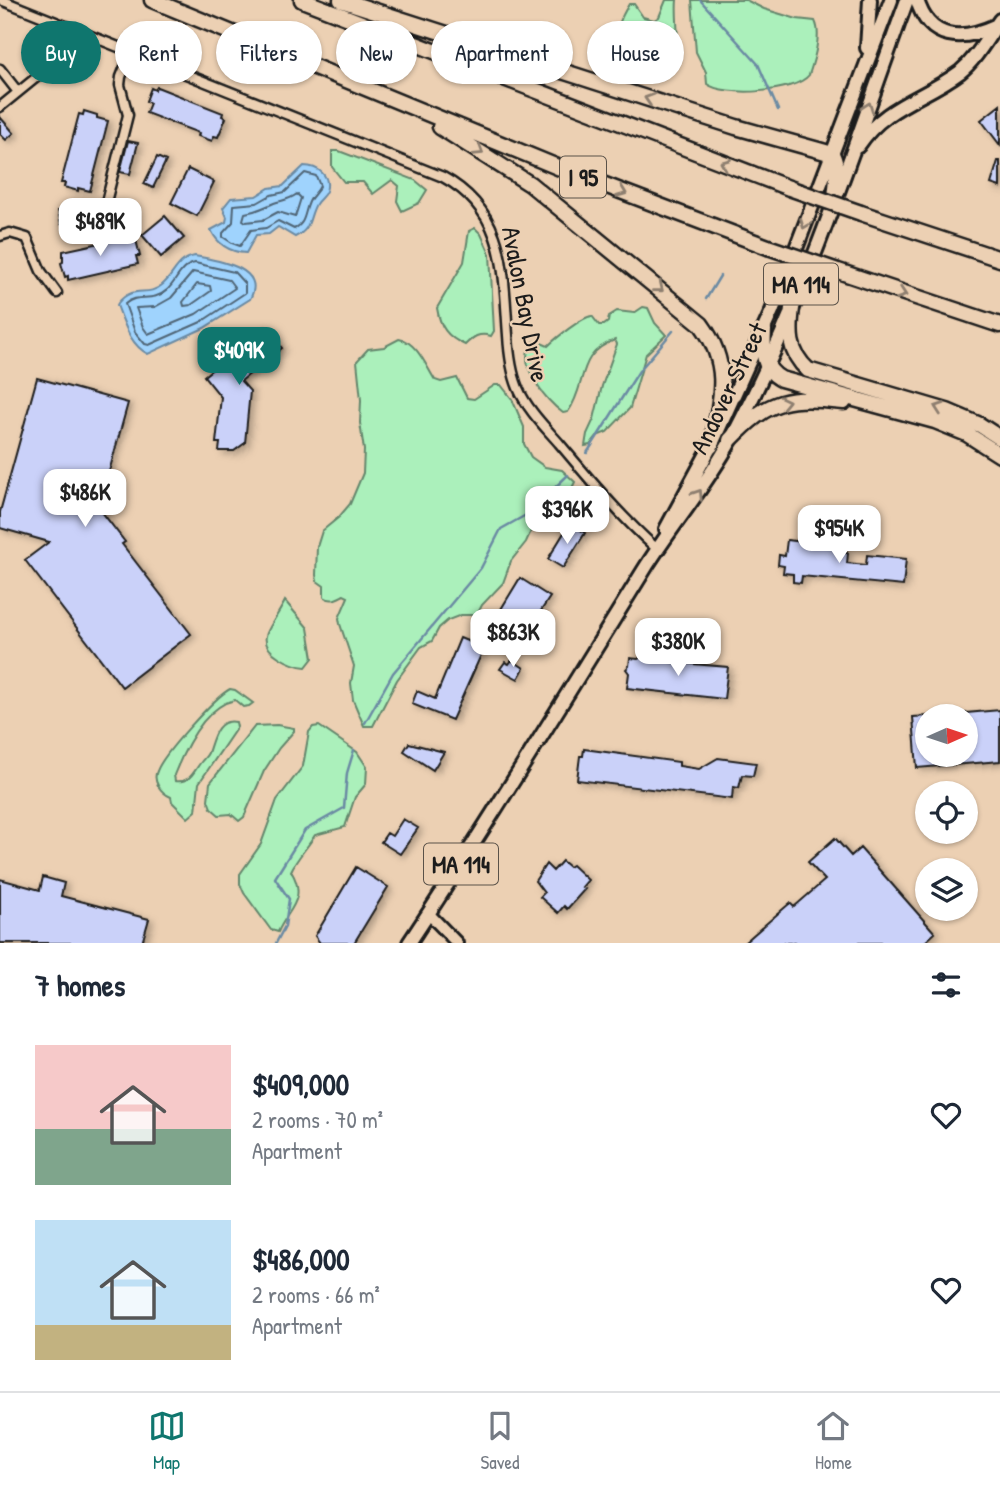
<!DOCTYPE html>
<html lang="en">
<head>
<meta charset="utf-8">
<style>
	:root { --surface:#fff; --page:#f2f2f3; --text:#1f2937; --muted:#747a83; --line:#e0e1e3; --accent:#0f766e }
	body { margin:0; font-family:"Patrick Hand",sans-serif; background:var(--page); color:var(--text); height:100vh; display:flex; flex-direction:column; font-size:26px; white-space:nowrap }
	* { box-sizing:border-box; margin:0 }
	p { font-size:23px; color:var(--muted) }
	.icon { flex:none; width:38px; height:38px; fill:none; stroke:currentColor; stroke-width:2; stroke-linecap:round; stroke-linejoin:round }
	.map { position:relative; height:943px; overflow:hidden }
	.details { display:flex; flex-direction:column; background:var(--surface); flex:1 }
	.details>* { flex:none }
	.top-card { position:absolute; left:21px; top:21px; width:959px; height:63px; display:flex; gap:14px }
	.needle { width:46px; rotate:87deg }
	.fabs { position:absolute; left:915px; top:704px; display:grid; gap:14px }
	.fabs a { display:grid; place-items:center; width:63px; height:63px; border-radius:50%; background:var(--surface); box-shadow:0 2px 5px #0004; font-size:35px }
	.price { position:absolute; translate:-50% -60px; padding:0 16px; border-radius:14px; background:#fff; color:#222; font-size:23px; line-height:46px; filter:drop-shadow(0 2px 4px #0008) }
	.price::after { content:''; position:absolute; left:50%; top:42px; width:21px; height:16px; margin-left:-10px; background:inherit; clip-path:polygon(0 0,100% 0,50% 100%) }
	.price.on { background:var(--accent); color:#fff }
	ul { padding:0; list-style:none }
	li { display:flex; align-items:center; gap:21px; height:175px; padding:0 35px }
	li span { display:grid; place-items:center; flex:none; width:196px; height:140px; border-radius:0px; color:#555 }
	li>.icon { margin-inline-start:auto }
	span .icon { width:84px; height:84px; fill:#fffc; stroke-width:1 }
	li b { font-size:30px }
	h2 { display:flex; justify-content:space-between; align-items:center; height:84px; padding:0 35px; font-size:30px }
	.pill { padding:0 24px; border-radius:32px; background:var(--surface); box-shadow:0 2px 5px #0004; font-size:24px; line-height:63px }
	.pill.on { background:var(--accent); color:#fff }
	.tabs { display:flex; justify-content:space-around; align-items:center; height:98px; border-top:2px solid var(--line); background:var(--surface); font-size:19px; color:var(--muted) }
	.tabs a { display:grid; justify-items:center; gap:4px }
	.tabs .on { color:var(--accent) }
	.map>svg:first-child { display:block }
	.green { fill:#abf0bb; stroke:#64866c; stroke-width:2 }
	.water { fill:#9fd3fd; stroke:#6b8aa3; stroke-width:2 }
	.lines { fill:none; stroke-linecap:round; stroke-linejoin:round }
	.shore { stroke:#506576; stroke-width:2 }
	.stream { stroke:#6b8aa3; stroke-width:2.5 }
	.building { fill:#cad1f9; stroke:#1c1c1c; stroke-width:2; filter:url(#shadow) }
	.minor-casing { stroke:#1c1c1c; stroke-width:13 }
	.secondary-casing { stroke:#1c1c1c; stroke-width:16 }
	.trunk-casing { stroke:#1c1c1c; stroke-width:18 }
	.motorway-casing { stroke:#1c1c1c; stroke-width:19 }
	.minor { stroke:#ecd0b3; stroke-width:8 }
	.secondary { stroke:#ecd0b3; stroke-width:10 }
	.trunk { stroke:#ecd0b3; stroke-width:12 }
	.motorway { stroke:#ecd0b3; stroke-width:14 }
	.motorway-bridge-casing { stroke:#1c1c1c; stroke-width:19; stroke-linecap:butt }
	.motorway-bridge { stroke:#ecd0b3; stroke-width:14 }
	.oneway { stroke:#8e7f6f }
	.labels { text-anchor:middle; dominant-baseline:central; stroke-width:5; stroke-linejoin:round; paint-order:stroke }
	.shield { fill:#ecd0b3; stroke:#5a5249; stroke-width:2 }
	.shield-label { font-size:24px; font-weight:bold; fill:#1c1c1c }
	.street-label { font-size:26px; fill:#1c1c1c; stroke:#ecd0b3 }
</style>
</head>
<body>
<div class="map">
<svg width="1000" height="943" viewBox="0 0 1000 943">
	<defs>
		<filter id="shadow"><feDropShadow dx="4" dy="2.5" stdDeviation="3.5" flood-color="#0004"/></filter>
	</defs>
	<rect width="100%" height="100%" fill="#ecd0b3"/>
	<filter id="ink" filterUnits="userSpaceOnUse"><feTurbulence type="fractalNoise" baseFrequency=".0143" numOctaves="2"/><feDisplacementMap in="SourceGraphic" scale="14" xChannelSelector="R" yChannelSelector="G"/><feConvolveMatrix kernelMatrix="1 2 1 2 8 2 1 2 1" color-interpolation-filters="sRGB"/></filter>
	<g filter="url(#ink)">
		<path class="green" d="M666 0H677C675 16 681 47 675 59 663 64 634 51 623 45 613 32 621 17 629 4H634L643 17 654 20 659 17Z
			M692 0H746L764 9 797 19 815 21C822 35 814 60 809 75 795 93 725 97 707 84L706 72 696 52Z
			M332 151H339L415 180 427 190 419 203 402 211 397 201 399 186 392 180 373 194 363 182H344L332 167Z
			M475 228 481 234 490 254 494 331 491 336C479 332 473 337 465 345 447 337 440 327 437 308L464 262 469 231Z
			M643 307 648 308 655 323 666 335 646 354 630 408 607 432 597 436 590 445 585 446 587 434 594 419 602 386 617 344 615 340C575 354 588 384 568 412L563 413C546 401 514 363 533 342L537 341 548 346C556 338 582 317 592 316L599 325H604L608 322 609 316 617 311 634 313Z
			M399 339C417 342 426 366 435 380L441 382 457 378 467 398 474 399 495 385H501L512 399 524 427V444L531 457 545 467 562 470 575 482 569 494 554 501 538 516 526 542 511 561 503 583 482 605 477 615H461L448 620 439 628 432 641 421 647 397 680 373 726H364L353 700 351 683 354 666 340 624 339 618 348 597 344 595C336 599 332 602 324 597V586L317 581 316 575 317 547 322 531 339 517 350 504 363 473 364 450 360 423 361 400 357 361 368 349 384 347Z
			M285 601 308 628 313 658 306 667C293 666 262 653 266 636 267 629 281 610 285 601Z
			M230 689 235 690 253 703 249 706 243 707 235 700C205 706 184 750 174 775L175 781C191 783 193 772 201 762 204 758 206 757 208 753 213 739 216 718 236 722L237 727 199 783 196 811 188 818 172 802 171 797C161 793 152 781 157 771 163 754 215 697 230 689Z
			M277 725 294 728V731L279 748 264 771 244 817 239 821 231 814 219 815 211 808 208 800 210 783 255 726Z
			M319 726 357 752 367 767 366 784 355 797 345 827 315 835C308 847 296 859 291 871 308 899 288 909 278 932L271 930 244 893 240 884V874L261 844 277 800 303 766 309 732 313 727Z"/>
		<path class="water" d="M304 166C318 166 331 176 326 191 324 197 319 199 316 204 308 218 312 229 295 237L278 227 269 234 256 235 246 253C229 252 218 245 211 230L226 222 227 217 223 208 231 198 256 196 269 188 283 186Z
			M195 256C215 260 268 267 250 299L204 328 148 354C130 345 124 323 117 305L118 303C133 284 147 298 162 285 175 274 177 259 195 256Z"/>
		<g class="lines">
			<path class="shore" d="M305 173 316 176 320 186C317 193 312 195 309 202 304 213 306 223 294 229L278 221 266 228 251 230 240 246 232 243 223 237V233L233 222 234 205 257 203 271 195 285 192Z
				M297 194 301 198 295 217 278 212 263 220 246 222 243 220 245 213C258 211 262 208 274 203 283 200 289 200 297 194Z
				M195 263 234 272 245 284V293L201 322 149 345 145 344 135 332 125 304C139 292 151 304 167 290 177 281 180 266 195 263Z
				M193 272 229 280 235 288 196 314 148 334 143 327 136 308 155 307 171 298Z
				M197 284 210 286 211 291 191 305 184 306 183 302Z"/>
			<path class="stream" d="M700 0 758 64 778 110
				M706 299 720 276
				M587 453 639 371 673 331
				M365 723 393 673 481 568 501 529 526 515 568 475
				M276 943 285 926 289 899 275 878 305 830 344 808 347 773 354 750"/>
		</g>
		<path class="building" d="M157 87 223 113 222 116 226 118 218 137 214 136 212 141 198 136 199 133 146 113 150 103 146 101 151 88 155 90Z
			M1000 105V145L981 120Z
			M84 111 97 115V118L108 121 90 191 78 188V191L64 187 65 183H61L79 114 83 115Z
			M0 117 14 133 6 140 0 134Z
			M128 141 138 143 130 174 120 172Z
			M157 157 166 161 153 188 144 184Z
			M998 161H1000V187L991 184Z
			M188 169 214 182 197 216 171 203Z
			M87 205 90 218 61 224 58 211Z
			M165 216 184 238 161 257 142 235Z
			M132 236 133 242 136 240 140 256H136L138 264 68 280V276L65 277 61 263 63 262V251Z
			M265 327 282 348 241 381 250 391 245 443 234 451H219L220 443H216L221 397 204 376Z
			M37 378 128 403 99 508 125 542 122 544 191 634 122 687 25 560 49 542 0 528V512Z
			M570 523 585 533 563 568 548 559Z
			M787 540 838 546V552L848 553 847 563 866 565 867 555 906 559 903 586 802 576 801 583 793 582V574L783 573 784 566 778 565 779 555 785 556Z
			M520 578 550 597 529 629 511 618 508 624 495 619Z
			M460 638 482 647 479 654 481 655 452 720 412 704 417 691 435 699Z
			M643 656 646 660 728 667 724 699 627 688 629 673 626 669 629 666 630 658 638 659Z
			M512 660 524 668 518 679 500 669 505 662 509 664Z
			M1000 710V761L917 768 913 717 928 716V754H966V713Z
			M409 743 444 752 433 770 404 751Z
			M584 749 679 762V766L699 769 718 758 756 763 753 776 742 775 739 788 733 787 732 799 577 780 580 756H583Z
			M403 819 418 828 400 854 381 842 387 833 392 836Z
			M835 838 851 856 860 848 935 933 924 943H744L790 903 794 907 825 880 808 862Z
			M562 861 569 867 572 865 588 880 582 887 585 889 567 909 564 906 558 913 540 897 544 893 535 881 546 864 553 871Z
			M356 867 388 887 354 943H320L315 936Z
			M43 877 64 883 61 896 149 919 142 943H0V879L40 890Z"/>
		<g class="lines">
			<g class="minor-casing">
				<path id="minor" d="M1 0 443 177C507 212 503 272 508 335 509 353 511 371 518 388 527 409 544 426 559 443 590 480 621 517 657 549
					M0 69 18 92
					M0 107 43 72 50 63 67 26
					M101 222 128 115 120 85 121 77 131 52
					M0 236 10 233 27 238 41 271 57 293"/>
			</g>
			<g class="secondary-casing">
				<path id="secondary" d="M428 913 457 943"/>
			</g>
			<g class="trunk-casing">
				<path id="trunk" d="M917 0C929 41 962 41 995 26
					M867 48 870 0
					M858 146C885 105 924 99 960 72 977 58 987 38 1000 20
					M666 529 711 446 772 311 891 0
					M409 943C490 820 567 695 644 570 672 525 706 486 731 440 805 300 853 148 907 0"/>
			</g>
			<g class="motorway-casing">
				<path id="motorway" d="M152 0 560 168 768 247
					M302 0 789 188
					M341 0 736 127 822 151 832 154C839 168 837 182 835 196
					M440 127 530 184 701 324C732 366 721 400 711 446
					M861 213 1000 259
					M838 271 1000 325
					M792 308C789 332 788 352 808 370L947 411 980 425 1000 438
					M764 330C763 350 761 368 781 379L935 421 967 434 1000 455
					M730 440C770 398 788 396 844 402"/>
			</g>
			<use href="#minor" class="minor"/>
			<use href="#secondary" class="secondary"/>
			<use href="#trunk" class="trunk"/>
			<use href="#motorway" class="motorway"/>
			<g class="motorway-bridge-casing">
				<path id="motorway-bridge" d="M789 188 861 213
					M768 247 838 271"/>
			</g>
			<use href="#motorway-bridge" class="motorway-bridge"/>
		</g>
		<defs><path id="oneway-chevron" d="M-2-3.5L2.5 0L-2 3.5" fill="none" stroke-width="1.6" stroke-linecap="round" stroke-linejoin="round" transform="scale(1.75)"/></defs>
		<g class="oneway">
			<use href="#oneway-chevron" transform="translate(649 99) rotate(-162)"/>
			<use href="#oneway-chevron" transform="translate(868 107) rotate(-70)"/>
			<use href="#oneway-chevron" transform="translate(479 151) rotate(32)"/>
			<use href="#oneway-chevron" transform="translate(725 164) rotate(-159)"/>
			<use href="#oneway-chevron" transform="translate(622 192) rotate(21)"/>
			<use href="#oneway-chevron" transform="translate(805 224) rotate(111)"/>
			<use href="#oneway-chevron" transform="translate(659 288) rotate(39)"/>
			<use href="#oneway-chevron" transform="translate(902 294) rotate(19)"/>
			<use href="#oneway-chevron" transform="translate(785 402) rotate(-13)"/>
			<use href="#oneway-chevron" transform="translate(939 408) rotate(-161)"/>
			<use href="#oneway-chevron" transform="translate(698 494) rotate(-57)"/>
		</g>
	</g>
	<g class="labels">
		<g class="shield">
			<rect x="560" y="156.5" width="46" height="41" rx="5"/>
			<rect x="764" y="263.5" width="74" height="41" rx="5"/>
			<rect x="424" y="843.5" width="74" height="41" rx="5"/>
		</g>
		<g class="shield-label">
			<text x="583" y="177">I 95</text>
			<text x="801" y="284">MA 114</text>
			<text x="461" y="864">MA 114</text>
		</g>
		<g class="street-label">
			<text transform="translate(526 304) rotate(79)">Avalon Bay Drive</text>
			<text transform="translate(728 388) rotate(-64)">Andover Street</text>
		</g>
	</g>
</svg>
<div class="fabs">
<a><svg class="needle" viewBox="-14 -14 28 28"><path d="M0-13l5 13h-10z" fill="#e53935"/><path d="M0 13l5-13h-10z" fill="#747a83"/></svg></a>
<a><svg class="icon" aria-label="locate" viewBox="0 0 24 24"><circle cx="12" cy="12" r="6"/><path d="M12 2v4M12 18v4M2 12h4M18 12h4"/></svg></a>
<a><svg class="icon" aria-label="layers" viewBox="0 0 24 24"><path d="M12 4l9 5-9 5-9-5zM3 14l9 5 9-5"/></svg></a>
</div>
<b class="price" style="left:100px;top:258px">$489K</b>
<b class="price on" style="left:239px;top:387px">$409K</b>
<b class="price" style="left:85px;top:529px">$486K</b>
<b class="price" style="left:567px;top:546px">$396K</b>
<b class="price" style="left:839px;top:565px">$954K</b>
<b class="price" style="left:513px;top:669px">$863K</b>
<b class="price" style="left:678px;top:678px">$380K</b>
<div class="top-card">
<a class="pill on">Buy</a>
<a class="pill">Rent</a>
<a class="pill">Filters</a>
<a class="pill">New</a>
<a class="pill">Apartment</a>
<a class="pill">House</a>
</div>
</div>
<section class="details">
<h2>7 homes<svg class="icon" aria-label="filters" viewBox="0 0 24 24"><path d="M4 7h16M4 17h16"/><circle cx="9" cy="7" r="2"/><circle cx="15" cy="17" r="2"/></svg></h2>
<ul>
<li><span style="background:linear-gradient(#f6c9c9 60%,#7fa58c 0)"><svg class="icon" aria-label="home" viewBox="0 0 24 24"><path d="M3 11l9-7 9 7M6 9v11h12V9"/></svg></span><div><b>$409,000</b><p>2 rooms · 70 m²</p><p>Apartment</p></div><svg class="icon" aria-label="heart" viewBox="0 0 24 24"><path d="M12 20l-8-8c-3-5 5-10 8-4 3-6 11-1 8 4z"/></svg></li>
<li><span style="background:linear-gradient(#bfe0f5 75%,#c2b280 0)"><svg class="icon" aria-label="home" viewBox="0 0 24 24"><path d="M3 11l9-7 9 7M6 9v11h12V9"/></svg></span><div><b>$486,000</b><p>2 rooms · 66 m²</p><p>Apartment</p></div><svg class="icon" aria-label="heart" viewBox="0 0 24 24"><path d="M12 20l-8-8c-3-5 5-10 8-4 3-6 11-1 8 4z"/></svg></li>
</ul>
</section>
<nav class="tabs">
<a class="on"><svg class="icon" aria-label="map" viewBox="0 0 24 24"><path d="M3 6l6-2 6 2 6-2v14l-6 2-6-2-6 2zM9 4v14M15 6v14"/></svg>Map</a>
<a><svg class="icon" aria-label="saved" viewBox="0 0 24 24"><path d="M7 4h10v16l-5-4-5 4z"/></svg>Saved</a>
<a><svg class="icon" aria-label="home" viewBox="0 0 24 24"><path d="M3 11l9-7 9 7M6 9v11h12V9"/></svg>Home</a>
</nav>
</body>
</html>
